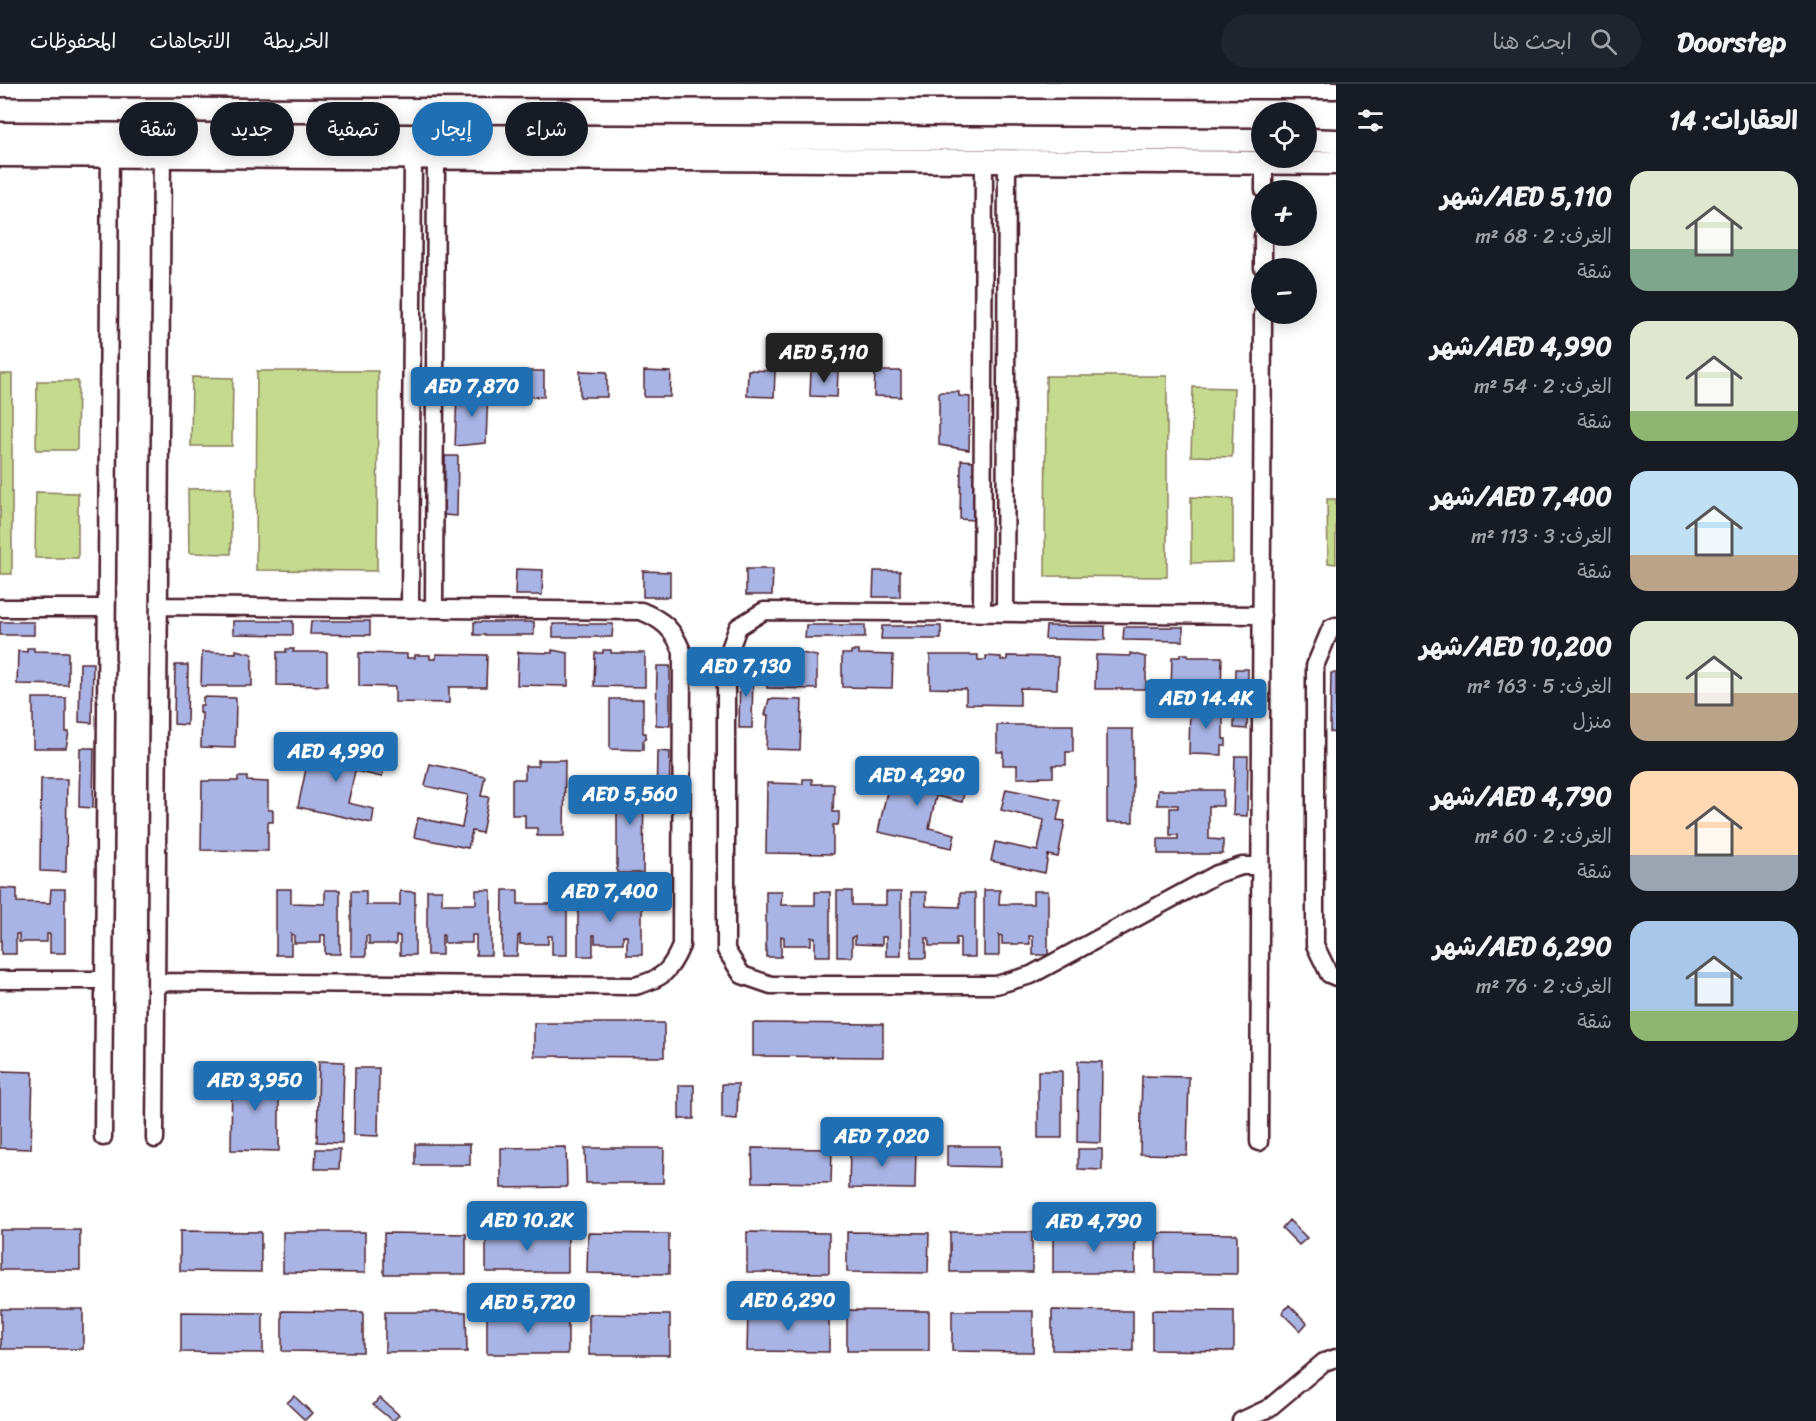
<!DOCTYPE html>
<html lang="ar">
<head>
<meta charset="utf-8">
<style>
	:root { --surface:#171b24; --page:#20242c; --text:#f1f3f6; --muted:#9ea1a6; --line:#363941; --accent:#1f6fb2 }
	body { margin:0; font-family:Sriracha,"Playpen Sans Arabic",sans-serif; background:var(--page); color:var(--text); direction:rtl; height:100vh; display:flex; flex-direction:column; font-size:22px; white-space:nowrap }
	* { box-sizing:border-box; margin:0 }
	p { font-size:20px; color:var(--muted) }
	.icon { flex:none; width:33px; height:33px; fill:none; stroke:currentColor; stroke-width:2; stroke-linecap:round; stroke-linejoin:round }
	.map { position:relative; flex:1; overflow:hidden; direction:ltr }
	.details { display:flex; flex-direction:column; background:var(--surface); width:480px }
	.details>* { flex:none }
	.top-card { position:absolute; left:18px; top:18px; width:570px; height:54px; direction:rtl; display:flex; gap:12px }
	.tools { position:absolute; left:1251px; top:18px; display:grid; gap:12px }
	.tools a { display:grid; place-items:center; width:66px; height:66px; border-radius:50%; background:var(--surface); box-shadow:0 3px 15px #0003; font-size:30px }
	.price { position:absolute; translate:-50% -51px; padding:0 14px; border-radius:6px; background:var(--accent); color:#fff; font-size:20px; line-height:39px; filter:drop-shadow(0 2px 3px #0008) }
	.price::after { content:''; position:absolute; left:50%; top:36px; width:18px; height:14px; margin-left:-9px; background:inherit; clip-path:polygon(0 0,100% 0,50% 100%) }
	.price.on { background:#222; color:#fff }
	ul { padding:0; list-style:none }
	li { display:flex; align-items:center; gap:18px; height:150px; padding:0 18px }
	li span { display:grid; place-items:center; flex:none; width:168px; height:120px; border-radius:18px; color:#555 }
	li>.icon { margin-inline-start:auto }
	span .icon { width:72px; height:72px; fill:#fffc; stroke-width:1 }
	li b { font-size:26px }
	h2 { display:flex; justify-content:space-between; align-items:center; height:72px; padding:0 18px; font-size:26px }
	.chip { padding:0 21px; border-radius:27px; background:var(--surface); box-shadow:0 3px 15px #0003; font-size:21px; line-height:54px }
	.chip.on { background:var(--accent); color:#fff }
	header { display:flex; align-items:center; gap:36px; box-sizing:border-box; height:84px; padding:0 30px; background:var(--surface); border-bottom:2px solid var(--line) }
	header strong { font-size:28px }
	nav { display:flex; gap:33px; margin-inline-start:auto; font-size:21px }
	.search { width:420px; height:54px; background:var(--page); display:flex; align-items:center; gap:15px; box-sizing:border-box; padding:0 21px; border-radius:33px; color:var(--muted); font-size:22px }
	main { display:flex; flex:1; min-height:0 }
	.map>svg:first-child { display:block }
	.green { fill:#c5da8f; stroke:#887c5d; stroke-width:1.5 }
	.building { fill:#aab4e4; stroke:#4a1f2b; stroke-width:1.5 }
	.lines { fill:none; stroke-linecap:round; stroke-linejoin:round }
	.street-casing { stroke:#4a1f2b; stroke-width:21 }
	.secondary-casing { stroke:#4a1f2b; stroke-width:27 }
	.street { stroke:#fff; stroke-width:16 }
	.secondary { stroke:#fff; stroke-width:22 }
</style>
</head>
<body>
<header>
<strong>Doorstep</strong>
<div class="search"><svg class="icon" aria-label="search" viewBox="0 0 24 24"><circle cx="10" cy="10" r="6"/><path d="M15 15l6 6"/></svg>ابحث هنا</div>
<nav><a>الخريطة</a><a>الاتجاهات</a><a>المحفوظات</a></nav>
</header>
<main>
<section class="details">
<h2>العقارات: 14<svg class="icon" aria-label="filters" viewBox="0 0 24 24"><path d="M4 7h16M4 17h16"/><circle cx="9" cy="7" r="2"/><circle cx="15" cy="17" r="2"/></svg></h2>
<ul>
<li><span style="background:linear-gradient(#dfe7d0 65%,#7fa58c 0)"><svg class="icon" aria-label="home" viewBox="0 0 24 24"><path d="M3 11l9-7 9 7M6 9v11h12V9"/></svg></span><div><b>AED 5,110/شهر</b><p>الغرف: 2 · 68 m²</p><p>شقة</p></div></li>
<li><span style="background:linear-gradient(#dfe7d0 75%,#8fb573 0)"><svg class="icon" aria-label="home" viewBox="0 0 24 24"><path d="M3 11l9-7 9 7M6 9v11h12V9"/></svg></span><div><b>AED 4,990/شهر</b><p>الغرف: 2 · 54 m²</p><p>شقة</p></div></li>
<li><span style="background:linear-gradient(#bfe0f5 70%,#b9a48a 0)"><svg class="icon" aria-label="home" viewBox="0 0 24 24"><path d="M3 11l9-7 9 7M6 9v11h12V9"/></svg></span><div><b>AED 7,400/شهر</b><p>الغرف: 3 · 113 m²</p><p>شقة</p></div></li>
<li><span style="background:linear-gradient(#dfe7d0 60%,#b9a48a 0)"><svg class="icon" aria-label="home" viewBox="0 0 24 24"><path d="M3 11l9-7 9 7M6 9v11h12V9"/></svg></span><div><b>AED 10,200/شهر</b><p>الغرف: 5 · 163 m²</p><p>منزل</p></div></li>
<li><span style="background:linear-gradient(#ffd9b3 70%,#9aa5b1 0)"><svg class="icon" aria-label="home" viewBox="0 0 24 24"><path d="M3 11l9-7 9 7M6 9v11h12V9"/></svg></span><div><b>AED 4,790/شهر</b><p>الغرف: 2 · 60 m²</p><p>شقة</p></div></li>
<li><span style="background:linear-gradient(#a9c7e8 75%,#8fb573 0)"><svg class="icon" aria-label="home" viewBox="0 0 24 24"><path d="M3 11l9-7 9 7M6 9v11h12V9"/></svg></span><div><b>AED 6,290/شهر</b><p>الغرف: 2 · 76 m²</p><p>شقة</p></div></li>
</ul>
</section>
<div class="map">
<svg width="1336" height="1337" viewBox="0 0 1336 1337">
	<rect width="100%" height="100%" fill="#fff"/>
	<filter id="ink" filterUnits="userSpaceOnUse"><feTurbulence type="fractalNoise" baseFrequency=".0167" numOctaves="2"/><feDisplacementMap in="SourceGraphic" scale="12" xChannelSelector="R" yChannelSelector="G"/><feConvolveMatrix kernelMatrix="1 2 1 2 8 2 1 2 1" color-interpolation-filters="sRGB"/></filter>
	<g filter="url(#ink)">
		<path class="green" d="M257 287H378L377 487 256 486Z
			M0 290H12V490H0Z
			M1046 292H1167V493L1045 492Z
			M192 293 233 294 232 362H191Z
			M37 297H78L77 366H36Z
			M1193 303 1234 304 1232 373 1191 372Z
			M231 404V470L189 469 188 405Z
			M36 408 78 409V474H35Z
			M1191 413 1233 415V478L1191 479Z
			M1336 415V480L1328 479 1327 415Z"/>
		<path class="building" d="M748 286 775 287 774 313 747 312Z
			M518 287H544V313L517 312Z
			M580 287 607 288V313H580Z
			M644 287 671 288 670 313H644Z
			M811 287H838L837 313 810 312Z
			M875 287H901V313L874 312Z
			M468 305 488 306 486 359 455 362 457 309H467Z
			M939 308H959V312L970 313 969 366 939 361Z
			M445 372H458L457 432 444 431Z
			M961 376 974 377 973 436 960 435Z
			M516 485 543 486 542 511H515Z
			M746 485H773L772 511H746Z
			M643 487 670 488V513H643Z
			M874 487H900V513H873Z
			M233 537H293V551L233 550Z
			M311 537H370V551L310 550Z
			M0 538H34V551H0Z
			M474 538H534V551H474Z
			M553 540H613L612 553H553Z
			M806 541H865V554H805Z
			M882 542H941V555H881Z
			M1046 542H1105V556L1045 555Z
			M1124 543H1183V557L1123 556Z
			M27 564H34V567L68 568V601L17 600 18 567 27 568Z
			M286 565H294L293 568H327V602L277 601V568H286Z
			M236 566 252 570V602H201L202 568 236 569Z
			M552 566 568 569V602L517 601 518 568 552 569Z
			M603 566H611V569H645V603L594 602 595 569H603Z
			M851 567H859V570L893 571 892 604 842 603V570H851Z
			M359 569 407 570V574H415V571H430V575H436V570L487 571 486 603H449V619L395 618V603L359 602Z
			M801 569 817 572V605L767 604V571H801Z
			M1130 569 1146 573V605H1095L1096 571 1130 572Z
			M1180 570H1188V573H1222L1221 606H1171L1172 573H1180Z
			M930 571H978V576H986V572L1001 573V576H1007V572L1058 573 1057 605 1020 604V621L966 620V605L930 604Z
			M80 579H93L92 639 79 638Z
			M175 581H188L187 641 174 640Z
			M657 582H670V642L656 641Z
			M740 584 753 585 752 644H739Z
			M1235 585H1248L1247 645 1234 644Z
			M1331 589H1336V649L1330 648Z
			M203 613 236 614 235 664 201 663 202 629H200V621H203Z
			M33 614H66V648H69L66 664H33Z
			M610 615H643V649H646V654L643 657V666L610 665Z
			M769 615 802 616 800 666 766 665 768 631H765Z
			M1190 620 1223 621V655H1226V662H1222V671L1189 670Z
			M997 641H1073V668H1066V681H1053V693L1017 694V681H1003V668H997Z
			M1107 645H1133V738H1107Z
			M311 661 385 677 382 693 355 687 348 719 374 725 372 739 298 723Z
			M80 664H94L93 724 79 723Z
			M657 667 670 668 669 727H656Z
			M1235 672H1248L1247 732 1233 731Z
			M538 676H565L564 752H537V744H525V731H512V695H525V682H538Z
			M430 680 485 692 481 712 489 713 482 749 472 747 468 764 414 753 418 734 462 743 468 711 425 702Z
			M892 685 966 701 962 718 936 712 929 744 955 750 952 764 878 748Z
			M238 693H247V697L268 698V726H273V738H268V767L201 766 202 697H238Z
			M41 695H67L66 788 40 787Z
			M803 695H812V700H834L833 728H839V735L838 741H833V770L766 769 767 699 803 700Z
			M617 696 644 697 643 789H617Z
			M1006 705 1061 716 1057 736 1065 737 1058 773 1048 771 1045 789 991 777 995 758 1038 767 1044 736 1001 726Z
			M1158 706H1223V722H1209V755L1223 756V770H1158V755H1178V751H1170V724H1178V721H1157Z
			M1 804 17 805V818L50 819 51 805H65V869H50V850H47V858H19V850H16V870H1Z
			M276 805H291V819L325 820V806H340V870H325V851H321V859H294V851L291 850V871H276Z
			M427 806H442V820H476V806H491V871H476V851H472V859H444V851H442V871H427Z
			M503 806H518V820H552V807H567V871H552V852H548V860H520V851L518 852 517 872H502Z
			M578 806H593V820H627V807H642V871H627V852L623 851V859H595V851H593V872H578Z
			M984 806H1000L999 820H1033V807H1048V871H1033V852H1029L1030 860H1002V852L999 851V872H984Z
			M351 807H366V821H400V807L415 808V871H400V852H396V860H369V852H366V872H351Z
			M766 807H782L781 821H815V808H830V872H815V853H811V861H784V853L781 852V873H766Z
			M837 807H852V821H886V808H901V872H886V853H882V861L855 860V852L852 853V873H837Z
			M911 808H926V822L960 823V809H975V873H960V854H956V862H929V854H926V874H911Z
			M534 939H664V973L534 972Z
			M753 939 883 940V973L753 972Z
			M319 977 344 978 342 1059 317 1058Z
			M1078 977 1102 978 1101 1059 1077 1058Z
			M355 984H379L378 1052 354 1051Z
			M0 987 33 988 31 1065 0 1064Z
			M1038 987H1062V1054H1038Z
			M232 989 279 990V1067L231 1066Z
			M1142 992 1189 993 1187 1071 1140 1070Z
			M722 1000H738L737 1035 722 1034Z
			M679 1001H694V1035H679Z
			M415 1060H470V1081H415Z
			M947 1062H1001V1083L947 1082Z
			M566 1063 567 1103 501 1104V1064Z
			M585 1064H664L663 1099H586Z
			M752 1064 832 1065 831 1099 753 1098Z
			M850 1064 916 1065 915 1105 849 1104Z
			M316 1065H340L339 1085H315Z
			M1078 1065H1102V1086L1078 1085Z
			M1289 1136 1307 1154 1299 1161 1282 1144Z
			M0 1146H80V1186H0Z
			M180 1147 261 1148V1188L180 1187Z
			M283 1148H365V1189L283 1188Z
			M486 1148H568V1188H486Z
			M747 1148 829 1149V1189L747 1188Z
			M847 1148 929 1149 928 1189 847 1188Z
			M950 1148H1032V1188H950Z
			M384 1149 466 1150V1190H384Z
			M588 1149 669 1150V1190L587 1189Z
			M1053 1149H1135V1189H1053Z
			M1156 1149 1237 1150V1190L1156 1189Z
			M1289 1221 1307 1239 1300 1247 1282 1229Z
			M1 1225H83V1265H1Z
			M847 1226 929 1227V1267H847Z
			M1052 1226 1133 1227V1267L1052 1266Z
			M1152 1226 1234 1227V1267L1152 1266Z
			M282 1227 363 1228V1268L282 1267Z
			M748 1227 829 1228V1268L747 1267Z
			M952 1227H1033V1268L952 1267Z
			M181 1228 263 1229V1269L181 1268Z
			M385 1228H466L467 1268H385Z
			M487 1230H568V1270H487Z
			M589 1230 670 1231V1271H589Z
			M294 1312 312 1329 305 1336 287 1319Z
			M380 1314 399 1331 393 1337 373 1321Z"/>
		<g class="lines">
			<g class="street-casing">
				<path id="street" d="M0 4 1336 6
					M1264 106V74
					M1263 184V152
					M0 524H106
					M434 524 436 73
					M410 525 413 73
					M982 529 984 77
					M1005 529 1007 77
					M1336 542 1331 544 1315 582V861L1329 890 1336 893
					M1260 782H1242L1217 790 1031 891 996 901H771L742 891 726 866V576L738 543 764 527 1262 531
					M0 896H104
					M157 898 635 902C662 895 670 888 681 862L682 567C673 545 663 536 641 527L159 522
					M103 1053 110 61
					M155 1055 162 63
					M1259 1058 1263 230
					M1241 1337 1269 1324 1324 1278 1336 1274"/>
			</g>
			<g class="secondary-casing">
				<path id="secondary" d="M0 50 1262 56
					M1306 56 1336 57
					M0 71 1336 79"/>
			</g>
			<use href="#street" class="street"/>
			<use href="#secondary" class="secondary"/>
		</g>
	</g>
</svg>
<div class="tools">
<a><svg class="icon" aria-label="locate" viewBox="0 0 24 24"><circle cx="12" cy="12" r="6"/><path d="M12 2v4M12 18v4M2 12h4M18 12h4"/></svg></a>
<a>+</a>
<a>−</a>
</div>
<b class="price on" style="left:824px;top:300px">AED 5,110</b>
<b class="price" style="left:472px;top:334px">AED 7,870</b>
<b class="price" style="left:746px;top:614px">AED 7,130</b>
<b class="price" style="left:1206px;top:646px">AED 14.4K</b>
<b class="price" style="left:336px;top:699px">AED 4,990</b>
<b class="price" style="left:917px;top:723px">AED 4,290</b>
<b class="price" style="left:630px;top:742px">AED 5,560</b>
<b class="price" style="left:610px;top:839px">AED 7,400</b>
<b class="price" style="left:255px;top:1028px">AED 3,950</b>
<b class="price" style="left:882px;top:1084px">AED 7,020</b>
<b class="price" style="left:527px;top:1168px">AED 10.2K</b>
<b class="price" style="left:1094px;top:1169px">AED 4,790</b>
<b class="price" style="left:788px;top:1248px">AED 6,290</b>
<b class="price" style="left:528px;top:1250px">AED 5,720</b>
<div class="top-card">
<a class="chip">شراء</a>
<a class="chip on">إيجار</a>
<a class="chip">تصفية</a>
<a class="chip">جديد</a>
<a class="chip">شقة</a>
</div>
</div>
</main>
</body>
</html>
